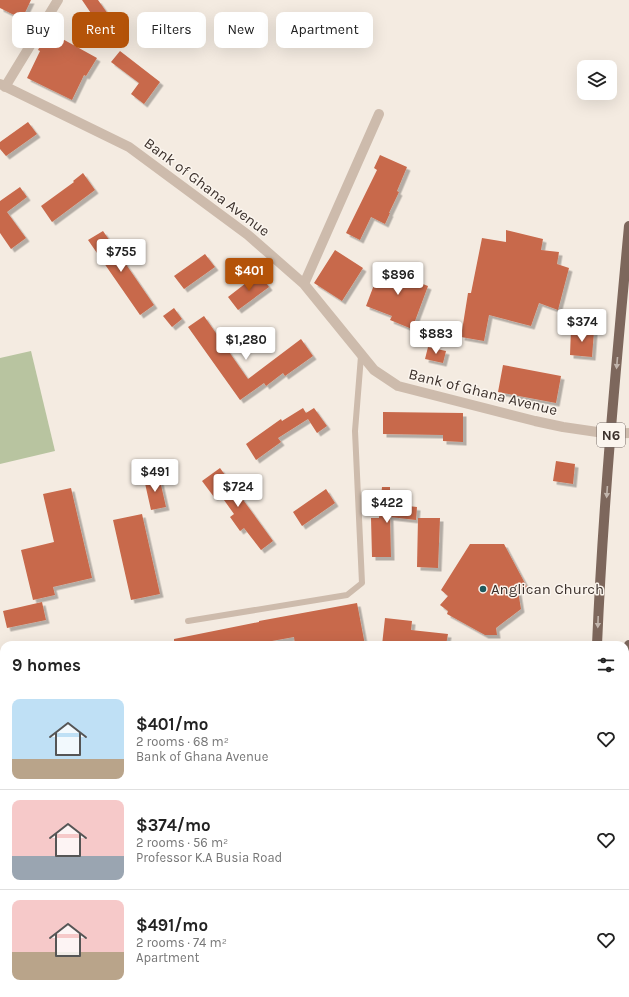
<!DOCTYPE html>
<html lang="en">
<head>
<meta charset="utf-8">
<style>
	:root { --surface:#fff; --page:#f2f2f2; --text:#222; --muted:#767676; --line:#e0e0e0; --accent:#b45309 }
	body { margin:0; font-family:Karla,sans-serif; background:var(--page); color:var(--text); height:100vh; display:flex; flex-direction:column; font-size:15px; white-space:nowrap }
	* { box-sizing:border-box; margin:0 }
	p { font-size:13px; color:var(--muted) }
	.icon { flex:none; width:22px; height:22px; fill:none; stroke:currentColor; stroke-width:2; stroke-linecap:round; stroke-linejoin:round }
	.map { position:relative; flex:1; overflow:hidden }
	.side { position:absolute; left:0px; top:641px; width:629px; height:356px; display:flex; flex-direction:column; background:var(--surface); border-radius:12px 12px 0 0; box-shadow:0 4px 16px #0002 }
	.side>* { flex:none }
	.top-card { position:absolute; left:12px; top:12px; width:400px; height:36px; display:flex; gap:8px }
	.controls { position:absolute; left:577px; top:60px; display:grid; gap:8px }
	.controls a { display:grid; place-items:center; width:40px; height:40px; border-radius:8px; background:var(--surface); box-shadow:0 4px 16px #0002; font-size:20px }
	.price { position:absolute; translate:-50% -34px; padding:0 9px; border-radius:4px; background:#fff; color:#222; font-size:13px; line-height:26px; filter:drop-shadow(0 1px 2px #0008) }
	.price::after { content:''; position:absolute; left:50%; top:24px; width:12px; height:9px; margin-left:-6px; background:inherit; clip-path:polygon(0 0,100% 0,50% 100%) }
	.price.on { background:var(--accent); color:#fff }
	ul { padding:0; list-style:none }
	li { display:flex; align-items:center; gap:12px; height:100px; padding:0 12px }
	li+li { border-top:1px solid var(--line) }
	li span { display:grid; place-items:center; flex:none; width:112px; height:80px; border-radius:8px; color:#555 }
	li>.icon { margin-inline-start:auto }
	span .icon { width:48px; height:48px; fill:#fffc; stroke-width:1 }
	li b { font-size:17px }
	h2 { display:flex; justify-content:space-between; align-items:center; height:48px; padding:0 12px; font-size:17px }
	.chip { padding:0 14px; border-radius:8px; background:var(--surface); box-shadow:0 4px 16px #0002; font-size:14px; line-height:36px }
	.chip.on { background:var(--accent); color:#fff }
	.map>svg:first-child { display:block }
	.green { fill:#b8c4a0 }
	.building { fill:#c8694b; filter:url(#shadow) }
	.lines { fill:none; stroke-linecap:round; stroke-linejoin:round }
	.service { stroke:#cdbbac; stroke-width:6 }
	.minor { stroke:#cdbbac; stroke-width:10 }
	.tertiary { stroke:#cdbbac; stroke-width:10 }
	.primary { stroke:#7d675c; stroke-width:10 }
	.trunk { stroke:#6c584f; stroke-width:11 }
	.oneway { fill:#c2b5ac }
	.poi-dot { fill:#1f5a5e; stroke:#fbf5ee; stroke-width:1.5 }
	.labels { text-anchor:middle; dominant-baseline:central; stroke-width:3; stroke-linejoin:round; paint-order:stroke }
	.shield { fill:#fbf5ee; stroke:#756b66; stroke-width:1 }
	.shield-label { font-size:14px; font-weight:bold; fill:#3b302b }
	.street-label { font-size:15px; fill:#3b302b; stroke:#fbf5ee }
	.poi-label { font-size:15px; fill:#3b302b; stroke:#fbf5ee; text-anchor:start }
</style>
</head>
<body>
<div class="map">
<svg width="629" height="997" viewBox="0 0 629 997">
	<defs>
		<filter id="shadow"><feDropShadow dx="3.5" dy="3.5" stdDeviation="0" flood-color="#0004"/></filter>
	</defs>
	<rect width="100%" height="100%" fill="#f4ebe1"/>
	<path class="green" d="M31 351 55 451 0 464V358Z"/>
	<path class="building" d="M0 0H31L22 19 0 8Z
		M82 0H98L108 14 97 22Z
		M48 31 97 58 86 76 84 75 72 100 27 78 40 51 38 50Z
		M120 51 160 82 144 104 131 94 139 83 111 62Z
		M28 122 37 134 6 156 0 149V142Z
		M380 155 407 167 397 191 399 192 389 213H390L385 224 371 217 360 240 346 233 377 170 374 168Z
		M83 173 95 190 52 222 41 206 74 182 73 181Z
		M20 187 27 197 7 212 26 238 11 249 0 233V201Z
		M506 230 543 239 541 250 559 252 557 264 569 268 558 310 539 303 531 326 489 315 484 341 461 337 468 293H471L482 238 506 242Z
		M103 231 154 305 140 315 88 240Z
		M335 250 363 268 342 301 314 283Z
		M205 254 215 267 184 289 174 276Z
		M386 264 412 275 410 279 428 286 412 329 390 320 392 316 366 306 377 277 380 279Z
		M259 273 269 287 238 310 228 297Z
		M174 308 182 319 172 327 163 316Z
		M204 316 248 379 301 339 313 356 285 376 283 373 266 386 264 383 240 400 188 327Z
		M571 329 594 331 592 357 570 355Z
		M428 347 446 351 443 363 425 359Z
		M503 365 561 376 556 403 498 392Z
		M303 408 306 413 314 408 327 426 317 433 308 419 278 438 281 442 256 460 246 444 281 419 282 421Z
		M383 412 463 413V442L443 441V435L383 434Z
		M556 461 575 464 573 484 553 481Z
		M220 468 273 541 261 550 244 528 240 531 230 517 234 514 219 493 214 497 202 481Z
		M159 476 166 507 151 510 144 479Z
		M382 487H390V504L417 507 416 520 390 517 391 557H372L371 518H379Z
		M71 488 92 578 53 587 55 595 33 600 21 550 54 542 43 494Z
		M326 489 335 503 302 526 293 512Z
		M142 514 160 594 131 600 113 520Z
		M418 518H440L438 568 417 567Z
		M470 544H504L528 589 518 591 521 609 496 628 497 635H485L447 614 448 611 440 605 448 596 441 590Z
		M42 602 46 620 7 628 3 611Z
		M357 603 365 645H332V641L310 645H295L294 637 261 643 262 645H174V639L259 622V621Z
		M385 618 412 621 411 630 448 634 446 645H382Z"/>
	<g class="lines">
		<path class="service" d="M188 621 347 595 362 583 355 431 361 356"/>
		<path class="minor" d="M0 84 129 147 248 235 304 284 374 370 398 386 535 421 563 427 611 434 629 433
			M5 87 58 0
			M304 284 379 114
			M402 993V997"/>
		<path class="tertiary" d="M276 997 294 993"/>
		<path class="primary" d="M597 645C603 505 616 366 629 226
			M625 711 629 645"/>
		<path class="trunk" d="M625 898H629
			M625 908 627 914 625 927
			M585 997V993
			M612 997V993"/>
	</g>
	<defs><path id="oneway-solid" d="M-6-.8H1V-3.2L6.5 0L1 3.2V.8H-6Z"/></defs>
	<g class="oneway">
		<use href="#oneway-solid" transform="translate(617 363) rotate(95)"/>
		<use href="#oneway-solid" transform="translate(607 492) rotate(94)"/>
		<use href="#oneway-solid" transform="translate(598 622) rotate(92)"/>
	</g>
	<circle class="poi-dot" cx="483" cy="589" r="4"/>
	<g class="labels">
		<rect class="shield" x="597" y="423" width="28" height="24" rx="3"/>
		<g class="shield-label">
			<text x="611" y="435">N6</text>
		</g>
		<g class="street-label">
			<text transform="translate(207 187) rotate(37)">Bank of Ghana Avenue</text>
			<text transform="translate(483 392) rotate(14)">Bank of Ghana Avenue</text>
		</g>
		<g class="poi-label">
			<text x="491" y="589">Anglican Church</text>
		</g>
	</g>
</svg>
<div class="controls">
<a><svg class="icon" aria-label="layers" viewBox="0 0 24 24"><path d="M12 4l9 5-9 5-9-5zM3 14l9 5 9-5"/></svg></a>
</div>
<b class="price" style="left:121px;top:273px">$755</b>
<b class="price on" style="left:249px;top:292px">$401</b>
<b class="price" style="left:398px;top:296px">$896</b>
<b class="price" style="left:582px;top:343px">$374</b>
<b class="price" style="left:436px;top:355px">$883</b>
<b class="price" style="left:246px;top:361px">$1,280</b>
<b class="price" style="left:155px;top:493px">$491</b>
<b class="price" style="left:238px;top:508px">$724</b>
<b class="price" style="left:387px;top:524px">$422</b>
<div class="top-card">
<a class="chip">Buy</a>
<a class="chip on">Rent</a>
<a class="chip">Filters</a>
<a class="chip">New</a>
<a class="chip">Apartment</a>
</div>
<section class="side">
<h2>9 homes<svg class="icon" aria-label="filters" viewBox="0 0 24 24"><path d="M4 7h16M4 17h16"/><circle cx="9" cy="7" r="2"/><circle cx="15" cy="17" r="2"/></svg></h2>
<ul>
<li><span style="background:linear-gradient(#bfe0f5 75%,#b9a48a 0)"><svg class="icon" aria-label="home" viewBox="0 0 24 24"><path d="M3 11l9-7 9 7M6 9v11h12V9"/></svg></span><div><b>$401/mo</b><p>2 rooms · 68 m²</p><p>Bank of Ghana Avenue</p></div><svg class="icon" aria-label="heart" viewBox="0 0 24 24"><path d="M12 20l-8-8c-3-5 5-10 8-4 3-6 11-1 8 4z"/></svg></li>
<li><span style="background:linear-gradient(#f6c9c9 70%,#9aa5b1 0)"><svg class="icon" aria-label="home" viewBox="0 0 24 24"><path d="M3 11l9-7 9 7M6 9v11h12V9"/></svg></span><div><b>$374/mo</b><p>2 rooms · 56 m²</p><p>Professor K.A Busia Road</p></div><svg class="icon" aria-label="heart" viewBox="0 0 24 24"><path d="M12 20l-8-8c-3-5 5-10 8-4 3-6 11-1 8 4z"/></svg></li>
<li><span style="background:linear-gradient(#f6c9c9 65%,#b9a48a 0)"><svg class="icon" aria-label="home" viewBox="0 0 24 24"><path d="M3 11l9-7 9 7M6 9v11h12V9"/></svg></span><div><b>$491/mo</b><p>2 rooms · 74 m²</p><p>Apartment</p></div><svg class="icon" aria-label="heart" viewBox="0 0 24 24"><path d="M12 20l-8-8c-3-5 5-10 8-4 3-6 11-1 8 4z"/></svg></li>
</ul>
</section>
</div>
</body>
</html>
